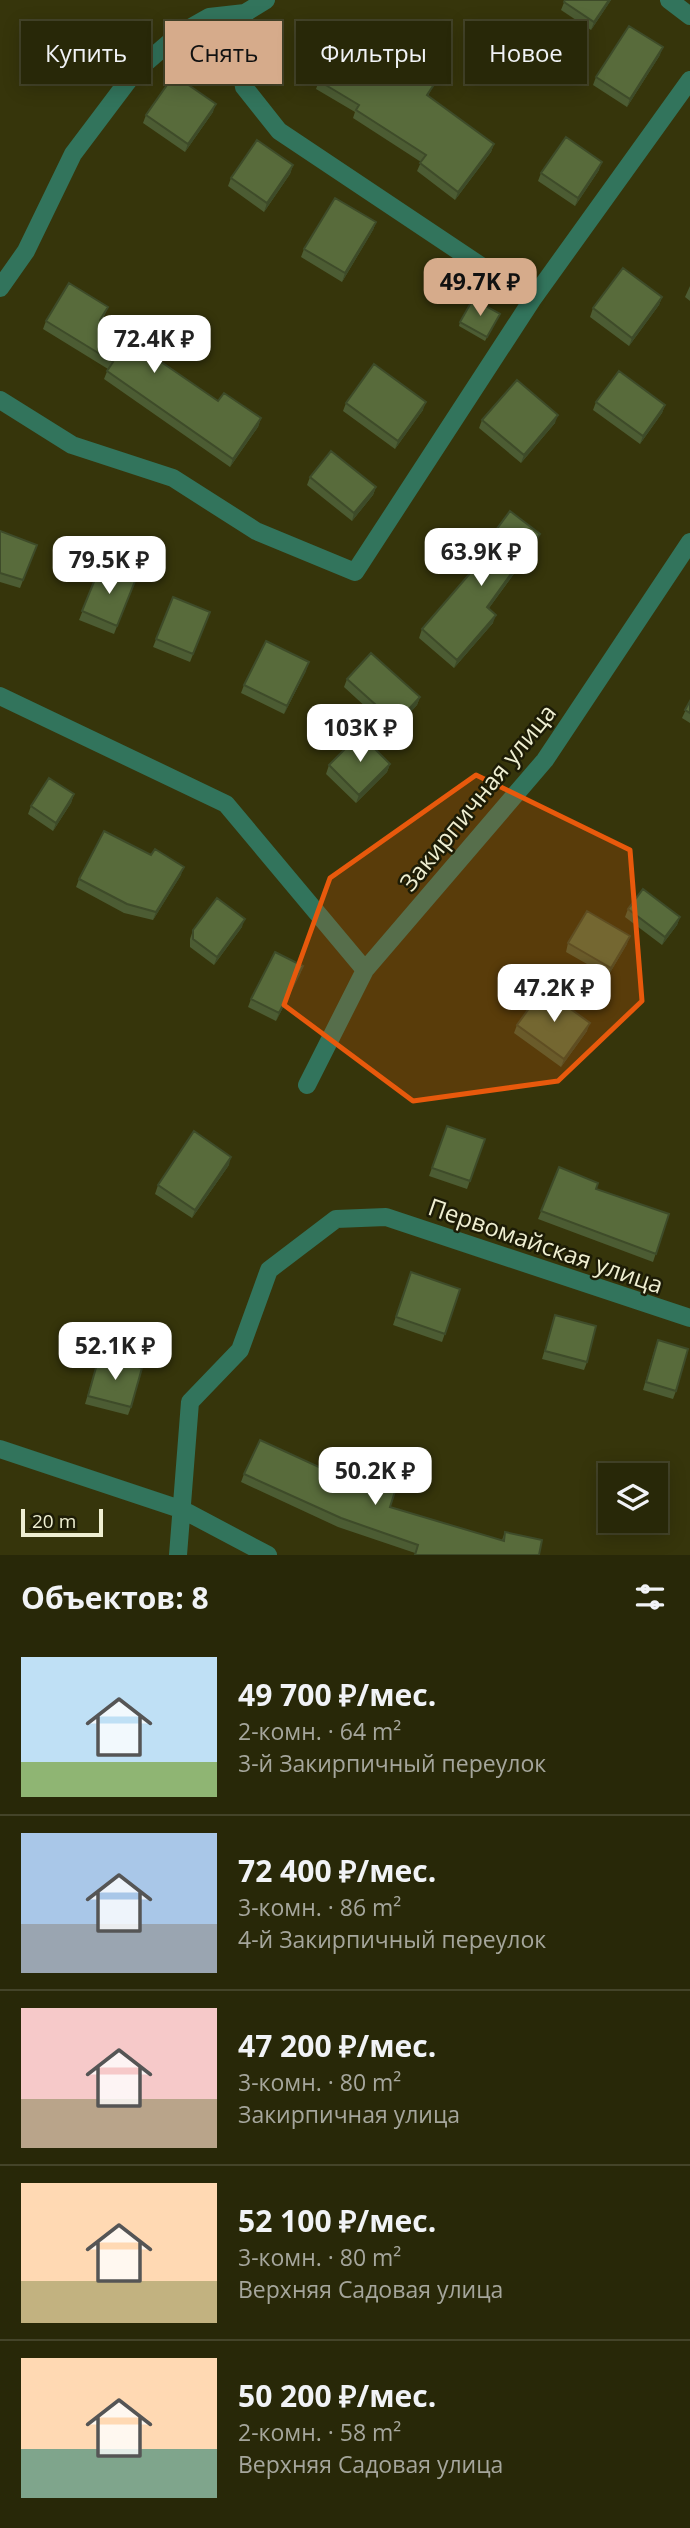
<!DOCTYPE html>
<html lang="ru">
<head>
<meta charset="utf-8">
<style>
	:root { --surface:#282808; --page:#303012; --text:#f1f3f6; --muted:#a5a69c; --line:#444429; --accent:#d6ab8b }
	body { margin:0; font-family:"Open Sans",sans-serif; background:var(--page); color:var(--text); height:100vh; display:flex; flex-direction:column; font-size:26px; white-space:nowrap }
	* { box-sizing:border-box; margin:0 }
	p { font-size:23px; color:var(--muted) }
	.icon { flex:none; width:38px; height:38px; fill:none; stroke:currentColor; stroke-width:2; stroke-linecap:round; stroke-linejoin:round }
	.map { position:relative; height:1555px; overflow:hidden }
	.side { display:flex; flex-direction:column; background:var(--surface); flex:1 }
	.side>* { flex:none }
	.banner { position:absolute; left:21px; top:21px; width:649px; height:63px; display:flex; gap:14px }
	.fabs { position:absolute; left:598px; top:1463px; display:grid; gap:14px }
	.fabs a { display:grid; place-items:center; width:70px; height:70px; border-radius:0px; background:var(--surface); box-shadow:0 4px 18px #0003,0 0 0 2px var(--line); font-size:35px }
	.scale { position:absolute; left:21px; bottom:18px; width:82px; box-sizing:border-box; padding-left:7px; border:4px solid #efefd2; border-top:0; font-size:19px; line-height:24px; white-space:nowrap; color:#efefd2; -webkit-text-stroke:5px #1d1c06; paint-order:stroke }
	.price { position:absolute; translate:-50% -60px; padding:0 16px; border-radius:14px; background:#fff; color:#222; font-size:23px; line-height:46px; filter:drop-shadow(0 2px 4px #0008) }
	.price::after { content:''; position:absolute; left:50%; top:42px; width:21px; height:16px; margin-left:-10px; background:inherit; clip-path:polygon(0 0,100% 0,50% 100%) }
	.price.current { background:var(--accent); color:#111 }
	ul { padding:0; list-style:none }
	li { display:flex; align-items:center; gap:21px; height:175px; padding:0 21px }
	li+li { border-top:2px solid var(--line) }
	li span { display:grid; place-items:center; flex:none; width:196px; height:140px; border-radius:0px; color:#555 }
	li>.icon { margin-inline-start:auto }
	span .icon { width:84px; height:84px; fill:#fffc; stroke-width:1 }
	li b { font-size:30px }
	h2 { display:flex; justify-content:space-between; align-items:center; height:84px; padding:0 21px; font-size:30px }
	.chip { padding:0 24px; border-radius:0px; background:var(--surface); box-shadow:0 4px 18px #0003,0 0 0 2px var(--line); font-size:24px; line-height:63px }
	.chip.current { background:var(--accent); color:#111 }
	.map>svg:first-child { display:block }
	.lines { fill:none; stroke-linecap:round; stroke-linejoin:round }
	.street { stroke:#32745c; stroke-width:18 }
	.wall { fill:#4c5c33 }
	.shaded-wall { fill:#3e4b29 }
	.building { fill:#586b3b; stroke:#3e4b29; stroke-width:2 }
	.marked { fill:#e8590c; fill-opacity:0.2; stroke:#e8590c; stroke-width:5; stroke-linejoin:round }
	.labels { text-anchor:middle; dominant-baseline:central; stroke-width:5; stroke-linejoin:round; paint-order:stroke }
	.street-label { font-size:24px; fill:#efefd2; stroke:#1d1c06 }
</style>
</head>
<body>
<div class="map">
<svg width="690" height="1555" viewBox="0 0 690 1555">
	<rect width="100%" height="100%" fill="#36350b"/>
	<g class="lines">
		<path class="street" d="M669 0 690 16
			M245 13 238 49 244 87 279 131 532 300
			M0 288 26 251 73 154 134 73 179 34 209 17 245 13 266 0
			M0 400 72 445 173 478 256 531 355 572 532 300 690 80
			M0 696 226 804 365 970
			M307 1085 365 970 545 760 690 542
			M0 1449 183 1510 268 1555
			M178 1555 190 1402 240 1350 269 1270 336 1219 386 1217 690 1318"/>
	</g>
	<path class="wall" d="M565 0H611L591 30 561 10Z
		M660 55 627 107 593 85 596 77Z
		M384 66 433 86 428 96 494 144 491 152 455 200 417 171 421 162 353 118 355 112 316 89 319 81Z
		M213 112 185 152 143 123 146 115Z
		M293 165 290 174 264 212 228 186 231 178Z
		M599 170 575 206 538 181 541 173Z
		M376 222 373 230 342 282 301 257 304 249Z
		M690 286V301L685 297Z
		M662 297 659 305 629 346 590 317 593 308Z
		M108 307 102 321 218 401 261 418 258 427 230 467 104 379 108 369 43 329 46 321Z
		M500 314 485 341 459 326 460 322Z
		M596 402 665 405 662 413 640 444 593 410Z
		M346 403 423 410 395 449 343 411Z
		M482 420 555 423 521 463 479 428Z
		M310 477 376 487 373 495 352 521 307 485Z
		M0 531 37 545 20 588 0 582Z
		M537 542 489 608 493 623 454 668 419 638 422 629 473 570 471 568 474 560Z
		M100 567 135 581 114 634 79 620Z
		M173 597 210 612 190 662 153 647Z
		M306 671 284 714 241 693 244 685Z
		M347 679 420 697 417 705 393 732 344 687Z
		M690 701V723L682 718Z
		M390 764 387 772 356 803 326 774 329 765Z
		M74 794 71 803 53 831 28 814 31 806Z
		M181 875 153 920 124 913 76 887 79 879Z
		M628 909 680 917 677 925 662 945 625 917Z
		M242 927 214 965 190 947V939L193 930Z
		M568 943 627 944 608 976 566 952Z
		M303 966 300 974 276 1021 248 1007 251 999Z
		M517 1025 587 1031 561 1067 514 1033Z
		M447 1126 485 1139 467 1189 429 1176Z
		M229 1165 192 1218 155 1194 158 1185Z
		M559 1167 596 1189 669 1214 653 1262 538 1219Z
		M411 1272 460 1289 442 1342 393 1325Z
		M555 1315 587 1362 584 1370 542 1359Z
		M655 1348 676 1391 673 1399 643 1390Z
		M99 1357 131 1407 128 1415 85 1404Z
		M244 1474 390 1507 502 1540 505 1532 539 1555 415 1553 338 1527 241 1482Z"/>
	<path class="shaded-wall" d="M609 0H611L591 30 594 22Z
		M663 47 660 55 627 107 630 99Z
		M216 104 213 112 185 152 188 144Z
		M494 144 491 152 455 200 458 192Z
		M602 162 599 170 575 206 578 198Z
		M293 165 290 174 264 212 267 203Z
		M376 222 373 230 342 282 345 273Z
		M662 297 659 305 629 346 632 338Z
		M426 402 423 410 395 449 398 441Z
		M665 405 662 413 640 444 643 436Z
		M558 415 555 423 521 463 524 455Z
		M261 418 258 427 230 467 233 459Z
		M376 487 373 495 352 521 354 513Z
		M540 534 537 542 484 615 487 607Z
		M496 615 493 623 454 668 457 660Z
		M309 662 306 671 284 714 287 706Z
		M420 697 417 705 393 732 396 723Z
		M390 764 387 772 356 803 359 795Z
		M74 794 71 803 53 831 56 823Z
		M184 867 181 875 153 920 156 912Z
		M680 917 677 925 662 945 665 937Z
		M245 919 242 927 214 965 217 957Z
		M630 936 627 944 608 976 611 968Z
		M303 966 300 974 276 1021 279 1013Z
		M590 1023 587 1031 561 1067 564 1059Z
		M231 1157 229 1165 192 1218 195 1210Z"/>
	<path class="building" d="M565 0H609L594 22 564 2Z
		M629 26 663 47 630 99 596 77Z
		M342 41 384 66 389 58 433 86 427 95 494 144 458 192 420 163 426 155 356 110 359 105 319 81Z
		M174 75 216 104 188 144 146 115Z
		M566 137 602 162 578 198 541 173Z
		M257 140 293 165 267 203 231 178Z
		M335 198 376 222 345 273 304 249Z
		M623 268 662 297 632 338 593 308Z
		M69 283 108 307 100 320 218 401 224 393 261 418 233 459 107 371 113 362 46 321Z
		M473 299 500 314 487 337 460 322Z
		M374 364 426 402 398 441 346 403Z
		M619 371 665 405 643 436 596 402Z
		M517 380 558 415 524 455 482 420Z
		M331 451 376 487 354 513 310 477Z
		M510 511 540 534 487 607 496 615 457 660 422 629 479 563 474 560Z
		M0 531 37 545 23 580 0 573Z
		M100 567 135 581 117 626 82 611Z
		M173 597 210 612 193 654 156 639Z
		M266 641 309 662 287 706 244 685Z
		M371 653 420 697 396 723 347 679Z
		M690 701V713L685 710Z
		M360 734 390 764 359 795 329 765Z
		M49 778 74 794 56 823 31 806Z
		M104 831 151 855 155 849 184 867 156 912 127 904 79 879Z
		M643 889 680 917 665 937 628 909Z
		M217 898 245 919 217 957 193 939V930Z
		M587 911 630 936 611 968 568 943Z
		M275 952 303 966 279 1013 251 999Z
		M543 989 590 1023 564 1059 517 1025Z
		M447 1126 485 1139 470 1181 432 1168Z
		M194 1131 231 1157 195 1210 158 1185Z
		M559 1167 598 1183 596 1189 669 1214 656 1254 541 1211Z
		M411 1272 460 1289 445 1334 396 1317Z
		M555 1315 596 1326 587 1362 545 1351Z
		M658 1340 688 1349 676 1391 646 1382Z
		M99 1357 142 1368 131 1407 88 1396Z
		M260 1440 347 1480 351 1470 397 1485 390 1507 504 1541 505 1532 542 1540 539 1555H415L418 1545 341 1518 244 1474Z"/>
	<path class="marked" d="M476 775 630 850 642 1001 558 1081 413 1101 284 1005 330 878Z"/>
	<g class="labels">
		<g class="street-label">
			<text transform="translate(477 797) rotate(-51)">Закирпичная улица</text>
			<text transform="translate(546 1245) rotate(19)">Первомайская улица</text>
		</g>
	</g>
</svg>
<div class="fabs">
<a><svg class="icon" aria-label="layers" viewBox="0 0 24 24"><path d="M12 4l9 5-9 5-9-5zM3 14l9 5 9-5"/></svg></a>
</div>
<div class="scale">20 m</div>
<b class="price current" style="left:480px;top:318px">49.7K ₽</b>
<b class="price" style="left:154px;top:375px">72.4K ₽</b>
<b class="price" style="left:481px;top:588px">63.9K ₽</b>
<b class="price" style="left:109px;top:596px">79.5K ₽</b>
<b class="price" style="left:360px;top:764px">103K ₽</b>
<b class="price" style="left:554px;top:1024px">47.2K ₽</b>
<b class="price" style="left:115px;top:1382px">52.1K ₽</b>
<b class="price" style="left:375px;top:1507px">50.2K ₽</b>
<div class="banner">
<a class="chip">Купить</a>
<a class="chip current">Снять</a>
<a class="chip">Фильтры</a>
<a class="chip">Новое</a>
</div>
</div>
<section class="side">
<h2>Объектов: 8<svg class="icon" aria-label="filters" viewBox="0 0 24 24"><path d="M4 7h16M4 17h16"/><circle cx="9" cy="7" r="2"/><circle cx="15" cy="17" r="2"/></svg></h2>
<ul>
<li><span style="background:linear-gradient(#bfe0f5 75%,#8fb573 0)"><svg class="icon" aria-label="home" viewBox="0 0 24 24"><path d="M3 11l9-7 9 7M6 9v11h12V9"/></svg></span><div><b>49 700 ₽/мес.</b><p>2-комн. · 64 m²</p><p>3-й Закирпичный переулок</p></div></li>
<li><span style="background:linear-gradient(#a9c7e8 65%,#9aa5b1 0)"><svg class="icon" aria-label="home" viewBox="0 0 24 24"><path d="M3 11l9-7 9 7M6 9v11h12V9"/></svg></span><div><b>72 400 ₽/мес.</b><p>3-комн. · 86 m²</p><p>4-й Закирпичный переулок</p></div></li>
<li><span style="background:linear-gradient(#f6c9c9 65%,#b9a48a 0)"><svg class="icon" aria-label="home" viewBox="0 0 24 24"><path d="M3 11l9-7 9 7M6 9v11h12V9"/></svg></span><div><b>47 200 ₽/мес.</b><p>3-комн. · 80 m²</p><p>Закирпичная улица</p></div></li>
<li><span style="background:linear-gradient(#ffd9b3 70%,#c2b280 0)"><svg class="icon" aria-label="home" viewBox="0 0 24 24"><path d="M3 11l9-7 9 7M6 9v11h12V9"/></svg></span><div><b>52 100 ₽/мес.</b><p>3-комн. · 80 m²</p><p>Верхняя Садовая улица</p></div></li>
<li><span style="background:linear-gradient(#ffd9b3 65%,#7fa58c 0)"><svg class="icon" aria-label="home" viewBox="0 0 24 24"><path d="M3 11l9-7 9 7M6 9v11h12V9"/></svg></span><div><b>50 200 ₽/мес.</b><p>2-комн. · 58 m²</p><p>Верхняя Садовая улица</p></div></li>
</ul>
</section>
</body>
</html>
